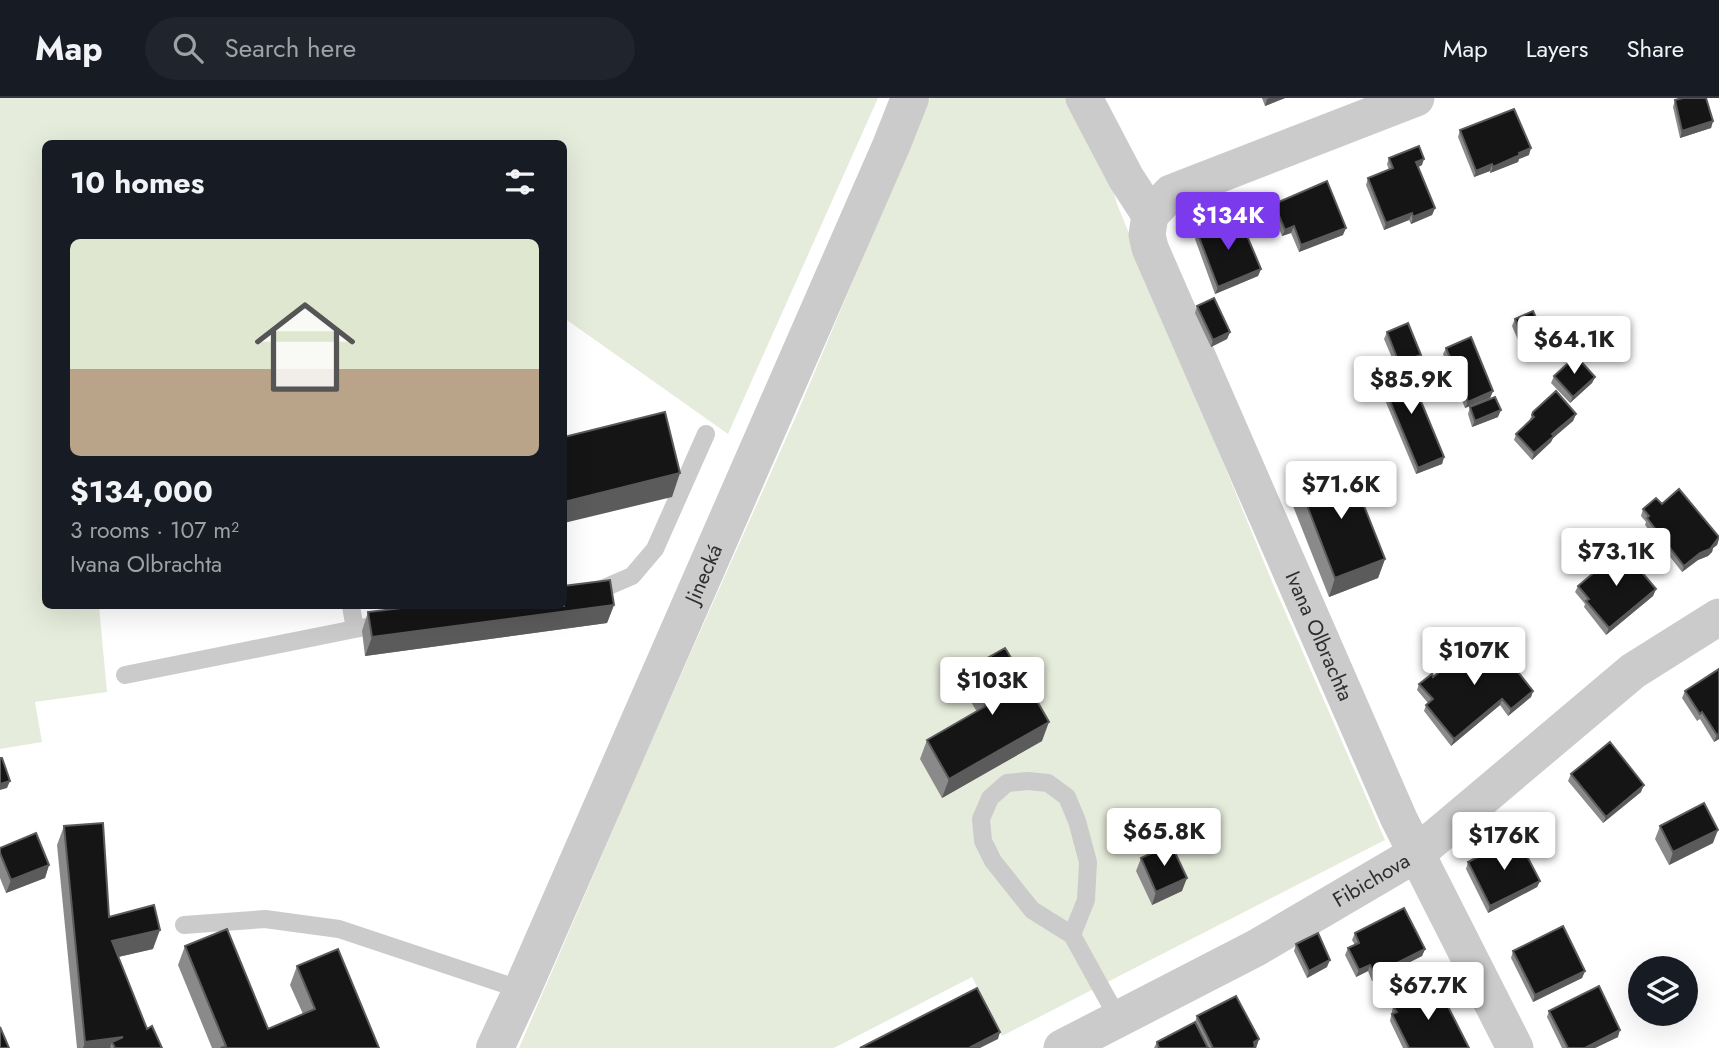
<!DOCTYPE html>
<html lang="en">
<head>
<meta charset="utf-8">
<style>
	:root { --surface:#171b24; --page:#20242c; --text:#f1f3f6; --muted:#9ea1a6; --line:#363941; --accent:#7c3aed }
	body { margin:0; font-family:Jost,sans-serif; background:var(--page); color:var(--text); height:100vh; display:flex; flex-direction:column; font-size:26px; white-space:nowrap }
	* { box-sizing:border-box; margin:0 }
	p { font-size:23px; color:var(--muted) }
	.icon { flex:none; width:38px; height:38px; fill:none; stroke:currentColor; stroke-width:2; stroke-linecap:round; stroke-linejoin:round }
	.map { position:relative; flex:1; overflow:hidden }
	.sheet { position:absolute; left:42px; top:42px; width:525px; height:469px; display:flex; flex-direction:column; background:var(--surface); border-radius:10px; box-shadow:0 7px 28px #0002 }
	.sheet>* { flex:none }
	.tools { position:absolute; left:1628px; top:858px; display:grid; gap:14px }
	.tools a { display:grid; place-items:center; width:70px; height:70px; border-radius:50%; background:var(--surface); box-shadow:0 7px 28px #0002; font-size:35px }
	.price { position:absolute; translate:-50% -60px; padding:0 16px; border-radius:7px; background:#fff; color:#222; font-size:23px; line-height:46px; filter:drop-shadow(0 2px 4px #0008) }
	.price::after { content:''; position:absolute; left:50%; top:42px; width:21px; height:16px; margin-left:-10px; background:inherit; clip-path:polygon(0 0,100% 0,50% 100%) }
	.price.current { background:var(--accent); color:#fff }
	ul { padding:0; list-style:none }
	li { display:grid; align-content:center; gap:14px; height:371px; padding:0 28px }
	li+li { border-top:2px solid var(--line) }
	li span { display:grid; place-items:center; height:217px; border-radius:10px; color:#555 }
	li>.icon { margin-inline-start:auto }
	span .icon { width:126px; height:126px; fill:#fffc; stroke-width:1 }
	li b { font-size:30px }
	h2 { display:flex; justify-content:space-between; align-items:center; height:84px; padding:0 28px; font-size:30px }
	header { display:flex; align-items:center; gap:42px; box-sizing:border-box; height:98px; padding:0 35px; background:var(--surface); border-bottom:2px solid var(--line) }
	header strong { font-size:33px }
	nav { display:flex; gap:38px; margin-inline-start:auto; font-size:24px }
	.search { width:490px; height:63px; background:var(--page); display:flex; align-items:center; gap:18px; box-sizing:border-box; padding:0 24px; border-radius:38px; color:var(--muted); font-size:26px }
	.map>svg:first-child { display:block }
	.green { fill:#e6ecdb }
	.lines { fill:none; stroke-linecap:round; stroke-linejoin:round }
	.service { stroke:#cbcbcb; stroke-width:18 }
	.minor { stroke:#cbcbcb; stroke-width:37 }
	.tertiary { stroke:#cbcbcb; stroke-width:38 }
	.wall { fill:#8a8a8a }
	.shaded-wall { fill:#5b5b5b }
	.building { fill:#151515; stroke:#5b5b5b; stroke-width:2 }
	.labels { text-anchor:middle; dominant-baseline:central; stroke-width:7; stroke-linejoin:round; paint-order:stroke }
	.street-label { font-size:21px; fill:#2e2e2e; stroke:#fff }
</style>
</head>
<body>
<header>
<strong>Map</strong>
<div class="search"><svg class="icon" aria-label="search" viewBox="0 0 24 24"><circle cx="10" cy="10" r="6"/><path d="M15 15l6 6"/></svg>Search here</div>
<nav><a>Map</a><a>Layers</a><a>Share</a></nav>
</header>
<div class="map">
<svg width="1719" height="950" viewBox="0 0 1719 950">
	<rect width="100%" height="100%" fill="#fff"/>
	<path class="green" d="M0 0H878L728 336 564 220V46H46V508H99L107 594 35 604 42 644 0 651Z
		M930 0H1074L1106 64 1117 106 1273 486 1385 742 1002 938 972 879 834 950H519L639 671 796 318Z"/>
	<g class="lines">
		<path class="service" d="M564 498 597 493 632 478 655 451 706 336
			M351 508 355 531 366 529
			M125 577 355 531
			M184 827 265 821 339 831 522 892
			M1072 837 1086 802 1088 764 1077 723 1067 699 1048 685 1028 683 1007 685 990 700 981 721 983 743 993 763 1032 812 1072 837 1119 922"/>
		<g class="minor">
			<path d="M1084 0 1126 80 1150 117"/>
			<path id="s1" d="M1150 117 1147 137 1150 150 1399 721 1515 950"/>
			<path d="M1150 117 1171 95 1416 0"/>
			<path id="s2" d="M1062 950 1256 850 1416 756 1633 573 1719 519"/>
		</g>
		<path class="tertiary" id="s3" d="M495 950 522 892 891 48 910 0"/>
	</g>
	<path class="wall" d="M1262 0H1285L1265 8Z
		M1675 2 1713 23 1711 30 1680 40 1673 9Z
		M1460 32 1529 57 1519 61 1518 64 1490 75V73L1474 79 1458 39Z
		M1389 60 1422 67 1418 69 1435 110 1432 117 1411 126 1409 122 1384 132 1366 87 1368 80 1389 72 1387 66Z
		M1274 106 1343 137 1299 154 1291 135 1282 138 1272 112Z
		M1237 128 1261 171 1258 178 1215 196 1195 141 1197 134Z
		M1197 208 1230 234 1227 241 1211 249 1195 215Z
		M1515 221 1545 240 1543 247 1524 256 1512 228Z
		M1387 234 1418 263 1406 268 1444 359 1442 366 1416 376 1377 283 1379 277 1396 269 1384 241Z
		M1446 250 1493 293 1490 300 1465 310 1443 256Z
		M1554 278 1595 279 1592 285 1570 305 1551 285Z
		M1470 309 1498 319 1472 329 1468 316Z
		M1576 316 1573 323 1553 340 1551 344 1532 362 1514 342 1516 336 1529 323 1532 317Z
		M1298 384 1385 461 1378 480 1329 499 1291 403Z
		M1662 406 1719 439 1717 447 1713 450 1712 454 1708 458 1698 462 1682 474 1645 427 1646 424 1641 418 1643 411Z
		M1578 488 1656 491 1653 498 1606 537 1584 509 1585 506 1575 494Z
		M614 507 607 525 365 558 362 533 368 514Z
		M1460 555 1533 593 1531 599 1508 618 1500 607 1451 648 1424 613 1426 607 1428 605 1417 592 1419 586 1459 564 1458 562Z
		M984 562 1035 599 1042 643 942 700 920 661 927 642 977 614 964 592 971 573 983 566Z
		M1719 571V641L1714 644 1700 621 1697 623 1682 600 1685 593Z
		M1571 676 1641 694 1603 725 1568 683Z
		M64 728 109 819 153 851 118 859 147 931 162 950H77L57 747Z
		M1660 728 1713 745 1669 767 1655 741Z
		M0 750 49 767 45 780 6 795 0 780Z
		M1141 760 1182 793 1152 807 1136 773Z
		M1468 764 1540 783 1537 789 1488 815 1466 771Z
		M1355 835 1425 851 1422 858 1372 883 1368 873 1356 879 1345 857 1348 850 1355 847 1352 842Z
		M1296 846 1327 869 1307 880 1294 853Z
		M185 848 268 931 303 916 290 887 297 868 379 950H212L178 867Z
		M1513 853 1585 873 1582 880 1533 904 1511 860Z
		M1393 908 1469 950H1403L1390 923Z
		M1549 913 1618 939 1595 950H1562L1547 919Z
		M1197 918 1259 941 1256 950H1154L1157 944 1195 924Z"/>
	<path class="shaded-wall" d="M1270 0H1285L1265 8 1267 1Z
		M1713 23 1711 30 1680 40 1682 33Z
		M1531 50 1529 57 1519 61 1518 64 1490 75 1493 69Z
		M1424 61 1422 67 1414 71 1416 64Z
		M1492 66 1490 73 1474 79 1476 73Z
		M1435 110 1432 117 1411 126 1413 119Z
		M1412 115 1409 122 1384 132 1386 125Z
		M1294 128 1291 135 1282 138 1285 132Z
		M1346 130 1343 137 1299 154 1301 147Z
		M1261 171 1258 178 1215 196 1218 189Z
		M1230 234 1227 241 1211 249 1213 242Z
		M1545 240 1543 247 1524 256 1527 249Z
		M1421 257 1418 263 1397 272 1399 265Z
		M1595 279 1592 285 1570 305 1573 299Z
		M1493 293 1490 300 1465 310 1468 304Z
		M1501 312 1498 319 1472 329 1475 323Z
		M1576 316 1573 323 1553 340 1551 344 1532 362 1534 355 1552 336Z
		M1444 359 1442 366 1416 376 1418 370Z
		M680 375 672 399 564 425V404Z
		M1719 441 1717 447 1713 450 1712 454 1708 458 1698 462 1682 474 1684 468Z
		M1385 461 1378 480 1329 499 1335 480Z
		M1656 491 1653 498 1606 537 1609 530Z
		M614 507 607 525 365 558 372 539Z
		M1042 580 1035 599 1029 589Z
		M1001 591 994 610 980 618 987 600Z
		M1533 593 1531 599 1508 618 1511 611Z
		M1502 601 1500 607 1451 648 1454 641Z
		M1049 624 1042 643 942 700 949 681Z
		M1719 636V641L1714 644 1717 637Z
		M10 683 7 690 0 692V686Z
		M1644 687 1641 694 1603 725 1606 719Z
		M1718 732 1713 745 1669 767 1673 754Z
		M49 767 45 780 6 795 11 782Z
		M1187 780 1182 793 1152 807 1156 794Z
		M1540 783 1537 789 1488 815 1490 808Z
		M160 832 153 851 105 862 112 843Z
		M1425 851 1422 858 1372 883 1375 876Z
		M1330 862 1327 869 1307 880 1309 873Z
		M1370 867 1368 873 1356 879 1359 872Z
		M1585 873 1582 880 1533 904 1535 897Z
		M1620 932 1618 939 1595 950H1585Z
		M1000 934 998 941 980 950H969Z
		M123 939 112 944 110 950H83L85 944Z
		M1259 941 1256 950H1251L1254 944Z"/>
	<path class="building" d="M1683 0H1706L1713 23 1682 33 1675 2Z
		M1514 11 1531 50 1519 55 1520 57 1493 69 1492 66 1476 73 1460 32Z
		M1419 48 1424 61 1416 64 1435 110 1413 119 1412 115 1386 125 1368 80 1393 70 1389 60Z
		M1327 83 1346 130 1301 147 1294 128 1285 132 1274 106Z
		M1233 119 1237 128 1242 126 1261 171 1218 189 1197 134Z
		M1214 200 1230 234 1213 242 1197 208Z
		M1533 213 1545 240 1527 249 1515 221Z
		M1408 225 1421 257 1399 265 1387 234Z
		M1471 239 1493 293 1468 304 1446 250Z
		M1576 258 1595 279 1573 299 1554 278Z
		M1405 265 1444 359 1418 370 1379 277Z
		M1556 293 1576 316 1552 336 1554 338 1534 355 1516 336 1534 319 1532 317 1533 314Z
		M1495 299 1501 312 1475 323 1470 309Z
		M665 314 680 375 564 404V339Z
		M1347 365 1385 461 1335 480 1298 384Z
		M1679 391 1719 439 1710 451 1700 455 1684 468 1647 420 1649 418 1643 411 1656 400 1662 406Z
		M1622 451 1656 491 1609 530 1586 503 1589 501 1578 488Z
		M610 482 614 507 372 539 368 514 418 508H564V488Z
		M1484 537 1492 545 1494 544 1533 593 1511 611 1502 601 1454 641 1426 607 1433 601 1419 586 1432 576 1433 579 1451 565 1454 568 1464 560 1460 555Z
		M1005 550 1021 576 1038 569 1040 570 1043 576 1042 580 1029 589 1049 624 949 681 927 642 1005 597 1001 591 987 600 971 573 985 564 984 562Z
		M1719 571V636L1717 637 1702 614 1700 616 1685 593Z
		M1610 644 1644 687 1606 719 1571 676Z
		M0 660H2L10 683 0 686Z
		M1704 705 1718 732 1673 754 1660 728Z
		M103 725 109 819 154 807 160 832 112 843 147 931 152 928 162 950H115L112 944 123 939 85 944 64 728Z
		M36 735 49 767 11 782 0 755V750Z
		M1517 739 1540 783 1490 808 1468 764Z
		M1171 746 1187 780 1156 794 1141 760Z
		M1404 810 1425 851 1375 876 1370 867 1359 872 1348 850 1359 845 1355 835Z
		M1563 828 1585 873 1535 897 1513 853Z
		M227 831 268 931 315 911 297 868 338 851 379 950H221L226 948 185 848Z
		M1318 835 1330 862 1309 873 1296 846Z
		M1437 887 1469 950H1409L1392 916 1397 914 1393 908Z
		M1599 888 1620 932 1585 950H1568L1549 913Z
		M977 890 1000 934 969 950H860Z
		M1236 898 1259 941 1254 944 1255 949 1253 950H1213L1197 918Z
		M1195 924 1208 950H1159L1157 944Z
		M0 929 9 950H0Z"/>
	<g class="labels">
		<g class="street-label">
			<text stroke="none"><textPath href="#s3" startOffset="518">Jinecká</textPath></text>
			<text stroke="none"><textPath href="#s1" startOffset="457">Ivana Olbrachta</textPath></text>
			<text stroke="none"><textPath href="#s2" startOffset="352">Fibichova</textPath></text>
		</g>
	</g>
</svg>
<div class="tools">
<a><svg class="icon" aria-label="layers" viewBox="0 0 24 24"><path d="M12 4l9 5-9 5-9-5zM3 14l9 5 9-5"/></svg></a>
</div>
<b class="price current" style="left:1228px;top:154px">$134K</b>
<b class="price" style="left:1574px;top:278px">$64.1K</b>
<b class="price" style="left:1411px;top:318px">$85.9K</b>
<b class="price" style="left:1341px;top:423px">$71.6K</b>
<b class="price" style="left:1616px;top:490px">$73.1K</b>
<b class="price" style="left:1474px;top:589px">$107K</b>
<b class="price" style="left:992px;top:619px">$103K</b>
<b class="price" style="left:1164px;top:770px">$65.8K</b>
<b class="price" style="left:1504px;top:774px">$176K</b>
<b class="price" style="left:1428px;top:924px">$67.7K</b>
<section class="sheet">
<h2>10 homes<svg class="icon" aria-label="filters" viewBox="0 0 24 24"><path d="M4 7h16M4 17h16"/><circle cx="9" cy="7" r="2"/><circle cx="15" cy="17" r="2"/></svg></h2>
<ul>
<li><span style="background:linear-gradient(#dfe7d0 60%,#b9a48a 0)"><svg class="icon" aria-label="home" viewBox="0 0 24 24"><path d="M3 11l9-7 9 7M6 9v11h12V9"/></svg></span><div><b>$134,000</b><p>3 rooms · 107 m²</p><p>Ivana Olbrachta</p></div></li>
</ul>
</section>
</div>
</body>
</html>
